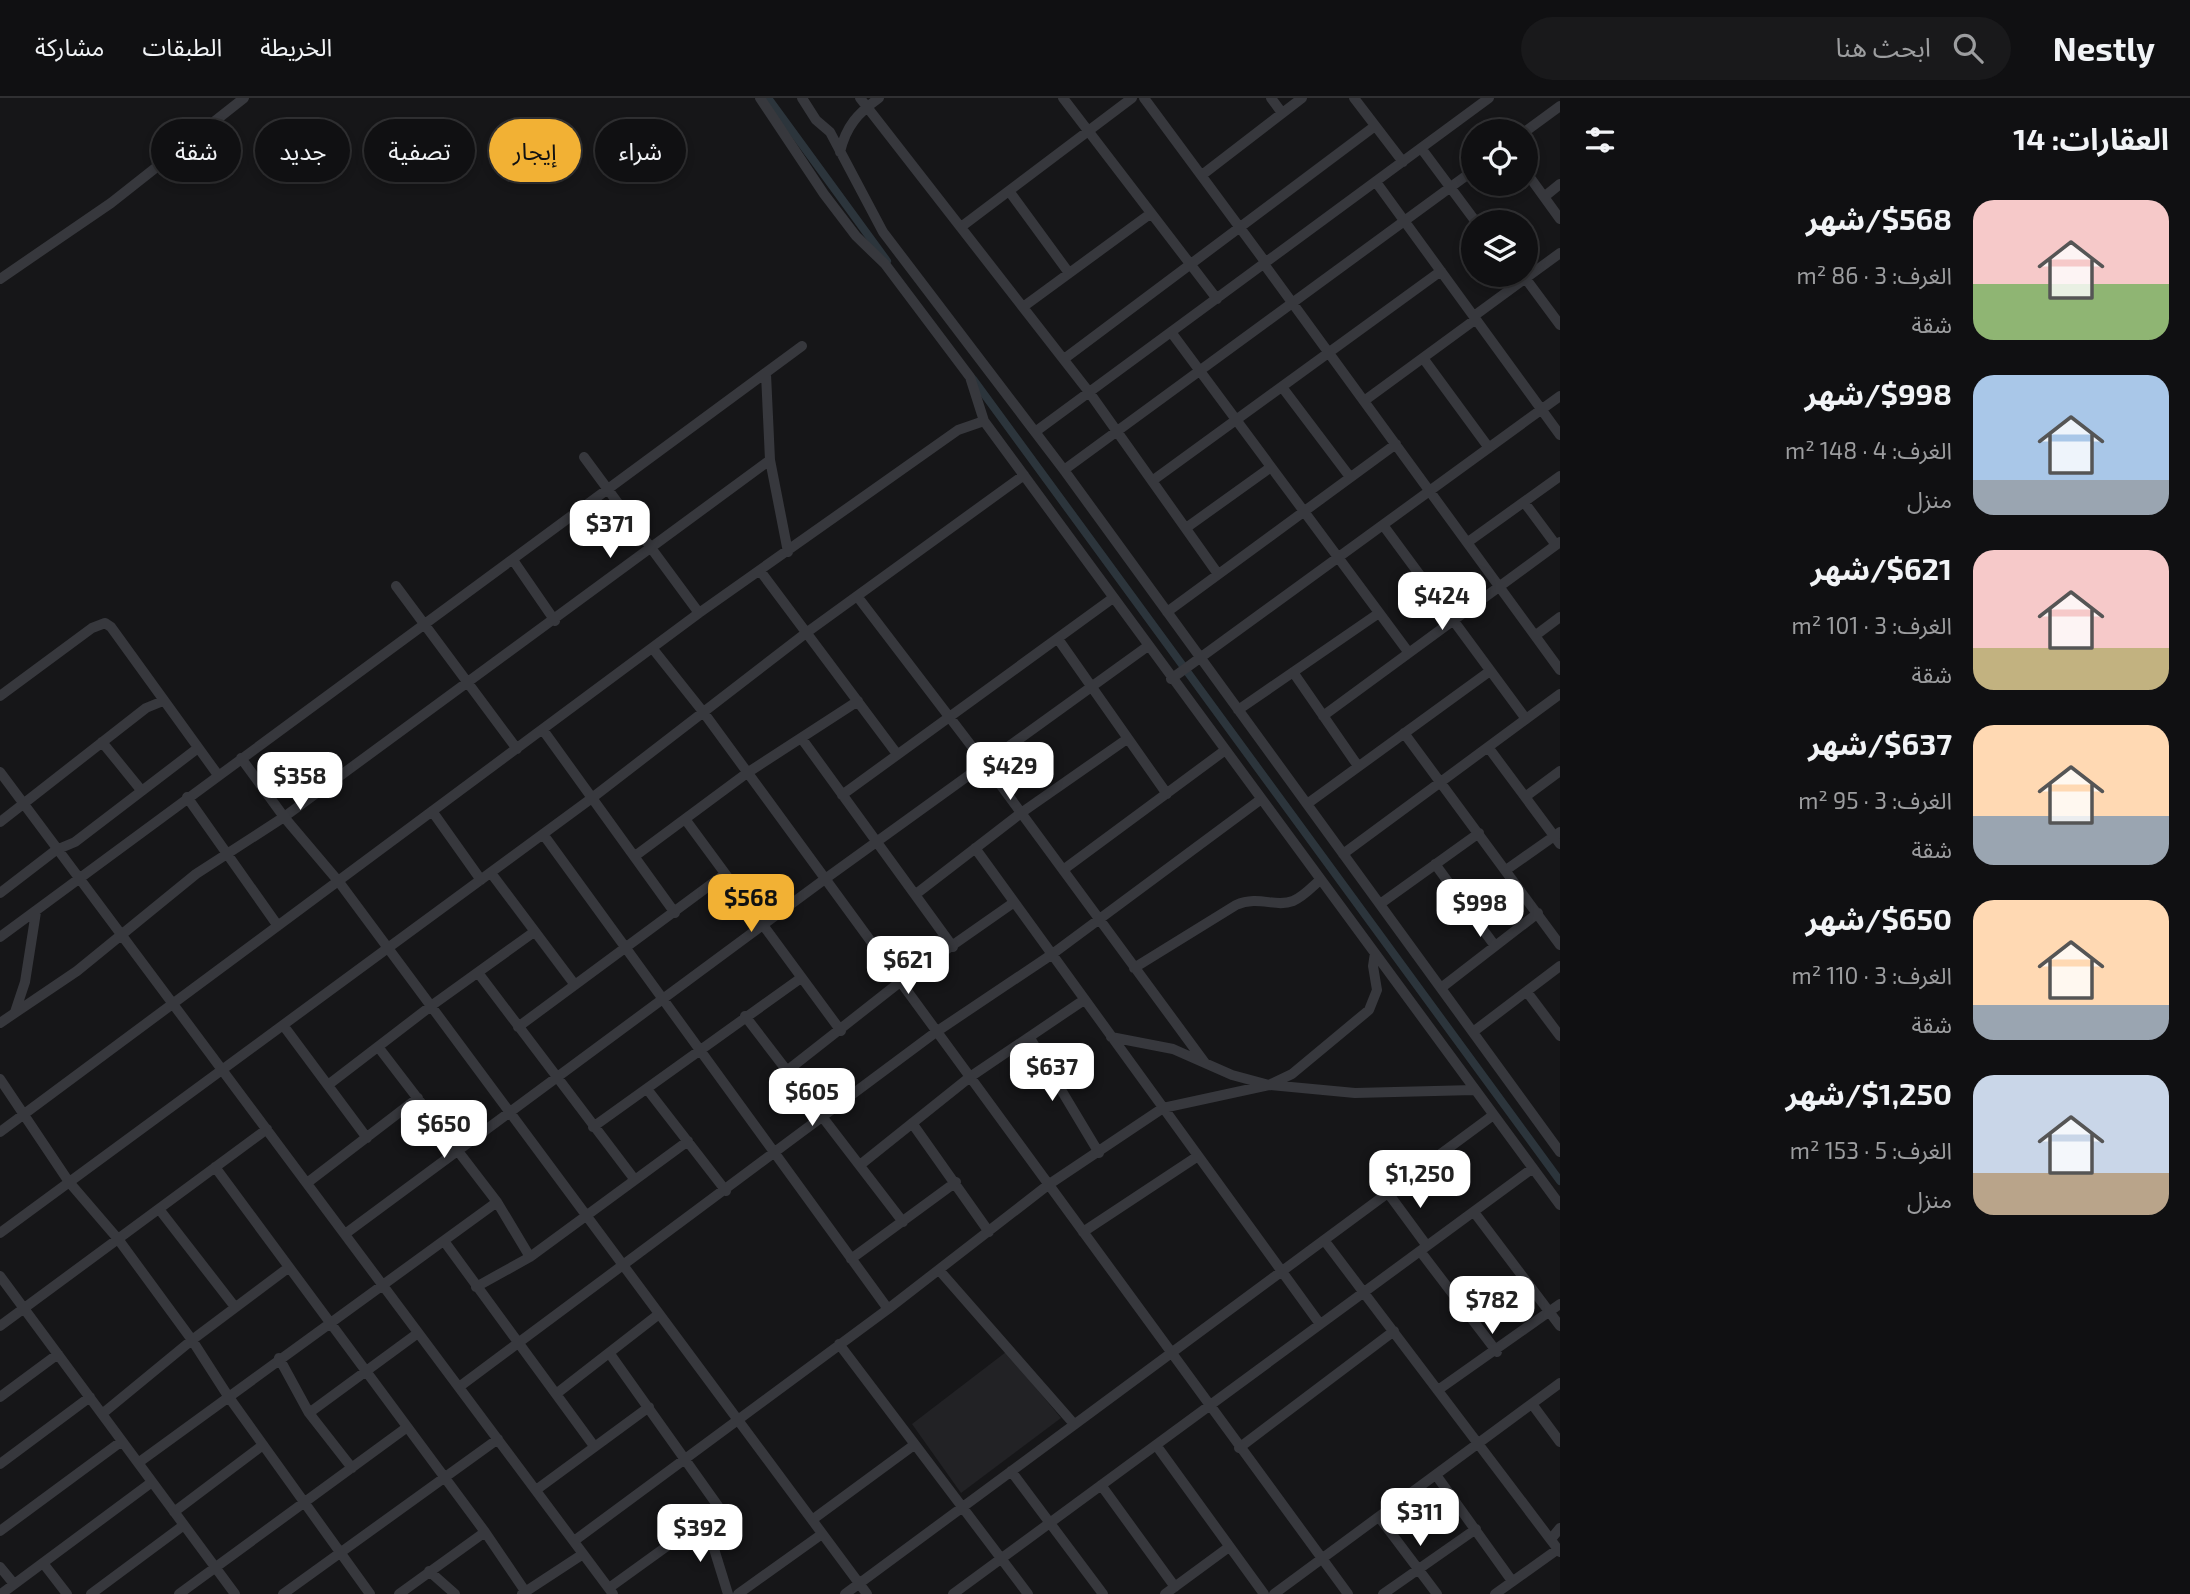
<!DOCTYPE html>
<html lang="ar">
<head>
<meta charset="utf-8">
<style>
	:root { --surface:#101012; --page:#19191b; --text:#f1f3f6; --muted:#9c9d9f; --line:#303032; --accent:#f2b134 }
	body { margin:0; font-family:"Exo 2","Noto Sans Arabic",sans-serif; background:var(--page); color:var(--text); direction:rtl; height:100vh; display:flex; flex-direction:column; font-size:26px; white-space:nowrap }
	* { box-sizing:border-box; margin:0 }
	p { font-size:23px; color:var(--muted) }
	.icon { flex:none; width:38px; height:38px; fill:none; stroke:currentColor; stroke-width:2; stroke-linecap:round; stroke-linejoin:round }
	.map { position:relative; flex:1; overflow:hidden; direction:ltr }
	.sheet { display:flex; flex-direction:column; background:var(--surface); width:630px }
	.sheet>* { flex:none }
	.top-card { position:absolute; left:21px; top:21px; width:665px; height:63px; direction:rtl; display:flex; gap:14px }
	.fabs { position:absolute; left:1461px; top:21px; display:grid; gap:14px }
	.fabs a { display:grid; place-items:center; width:77px; height:77px; border-radius:50%; background:var(--surface); box-shadow:0 4px 10px #0003,0 0 0 2px var(--line); font-size:35px }
	.price { position:absolute; translate:-50% -60px; padding:0 16px; border-radius:14px; background:#fff; color:#222; font-size:23px; line-height:46px; filter:drop-shadow(0 2px 4px #0008) }
	.price::after { content:''; position:absolute; left:50%; top:42px; width:21px; height:16px; margin-left:-10px; background:inherit; clip-path:polygon(0 0,100% 0,50% 100%) }
	.price.on { background:var(--accent); color:#111 }
	ul { padding:0; list-style:none }
	li { display:flex; align-items:center; gap:21px; height:175px; padding:0 21px }
	li span { display:grid; place-items:center; flex:none; width:196px; height:140px; border-radius:21px; color:#555 }
	li>.icon { margin-inline-start:auto }
	span .icon { width:84px; height:84px; fill:#fffc; stroke-width:1 }
	li b { font-size:30px }
	h2 { display:flex; justify-content:space-between; align-items:center; height:84px; padding:0 21px; font-size:30px }
	.tag { padding:0 24px; border-radius:32px; background:var(--surface); box-shadow:0 4px 10px #0003,0 0 0 2px var(--line); font-size:24px; line-height:63px }
	.tag.on { background:var(--accent); color:#111 }
	header { display:flex; align-items:center; gap:42px; box-sizing:border-box; height:98px; padding:0 35px; background:var(--surface); border-bottom:2px solid var(--line) }
	header strong { font-size:33px }
	nav { display:flex; gap:38px; margin-inline-start:auto; font-size:24px }
	.search { width:490px; height:63px; background:var(--page); display:flex; align-items:center; gap:18px; box-sizing:border-box; padding:0 24px; border-radius:38px; color:var(--muted); font-size:26px }
	main { display:flex; flex:1; min-height:0 }
	.map>svg:first-child { display:block }
	.built { fill:#222225 }
	.lines { fill:none; stroke-linecap:round; stroke-linejoin:round }
	.canal { stroke:#2c353c; stroke-width:8 }
	.minor { stroke:#37383d; stroke-width:10 }
</style>
</head>
<body>
<header>
<strong>Nestly</strong>
<div class="search"><svg class="icon" aria-label="search" viewBox="0 0 24 24"><circle cx="10" cy="10" r="6"/><path d="M15 15l6 6"/></svg>ابحث هنا</div>
<nav><a>الخريطة</a><a>الطبقات</a><a>مشاركة</a></nav>
</header>
<main>
<section class="sheet">
<h2>العقارات: 14<svg class="icon" aria-label="filters" viewBox="0 0 24 24"><path d="M4 7h16M4 17h16"/><circle cx="9" cy="7" r="2"/><circle cx="15" cy="17" r="2"/></svg></h2>
<ul>
<li><span style="background:linear-gradient(#f6c9c9 60%,#8fb573 0)"><svg class="icon" aria-label="home" viewBox="0 0 24 24"><path d="M3 11l9-7 9 7M6 9v11h12V9"/></svg></span><div><b>$568/شهر</b><p>الغرف: 3 · 86 m²</p><p>شقة</p></div></li>
<li><span style="background:linear-gradient(#a9c7e8 75%,#9aa5b1 0)"><svg class="icon" aria-label="home" viewBox="0 0 24 24"><path d="M3 11l9-7 9 7M6 9v11h12V9"/></svg></span><div><b>$998/شهر</b><p>الغرف: 4 · 148 m²</p><p>منزل</p></div></li>
<li><span style="background:linear-gradient(#f6c9c9 70%,#c2b280 0)"><svg class="icon" aria-label="home" viewBox="0 0 24 24"><path d="M3 11l9-7 9 7M6 9v11h12V9"/></svg></span><div><b>$621/شهر</b><p>الغرف: 3 · 101 m²</p><p>شقة</p></div></li>
<li><span style="background:linear-gradient(#ffd9b3 65%,#9aa5b1 0)"><svg class="icon" aria-label="home" viewBox="0 0 24 24"><path d="M3 11l9-7 9 7M6 9v11h12V9"/></svg></span><div><b>$637/شهر</b><p>الغرف: 3 · 95 m²</p><p>شقة</p></div></li>
<li><span style="background:linear-gradient(#ffd9b3 75%,#9aa5b1 0)"><svg class="icon" aria-label="home" viewBox="0 0 24 24"><path d="M3 11l9-7 9 7M6 9v11h12V9"/></svg></span><div><b>$650/شهر</b><p>الغرف: 3 · 110 m²</p><p>شقة</p></div></li>
<li><span style="background:linear-gradient(#c9d6e8 70%,#b9a48a 0)"><svg class="icon" aria-label="home" viewBox="0 0 24 24"><path d="M3 11l9-7 9 7M6 9v11h12V9"/></svg></span><div><b>$1,250/شهر</b><p>الغرف: 5 · 153 m²</p><p>منزل</p></div></li>
</ul>
</section>
<div class="map">
<svg width="1560" height="1496" viewBox="0 0 1560 1496">
	<rect width="100%" height="100%" fill="#161618"/>
	<path class="built" d="M1006 1254 1061 1320 961 1395 912 1326Z"/>
	<g class="lines">
		<path class="canal" d="M768 0 887 163
			M973 281 1560 1083"/>
		<path class="minor" d="M760 0 824 96 856 138 885 166 970 279 984 323 1560 1107
			M802 0 816 22 830 34 883 134 1064 372 1560 1054
			M860 0 1089 294 1218 476
			M1063 0 1217 201
			M1144 0 1266 165
			M1271 0 1282 15
			M1354 0 1403 64
			M1526 33 1560 8
			M1421 50 1476 124
			M840 54C846 28 858 15 879 0
			M1526 74 1560 121
			M1202 77 1302 0
			M1376 84 1560 337
			M1009 93 1069 175
			M1544 99 1560 86
			M961 129 1132 0
			M1264 166 1560 572
			M1523 177 1560 227
			M0 181 111 105 244 0
			M1023 209 1150 116
			M1474 218 1560 155
			M1171 234 1409 555
			M1423 260 1489 350
			M1064 261 1375 28
			M766 276 770 362 788 454
			M1282 289 1350 379
			M1364 303 1476 221
			M1035 334 1489 0
			M584 359 699 515
			M1064 372 1474 72
			M1152 383 1441 173
			M1524 404 1556 447
			M1383 427 1526 621
			M1186 430 1271 369
			M1468 444 1560 378
			M513 462 555 523
			M761 474 897 656
			M396 488 517 651
			M857 498 986 667 1205 965
			M1167 514 1396 346
			M1536 537 1560 519
			M1058 541 1167 696
			M653 551 704 615 1348 1496
			M1293 574 1358 668
			M1171 581 1560 298
			M0 598 92 530 105 525 111 529 218 677
			M1238 612 1379 515
			M1323 618 1560 444
			M543 632 675 815
			M1404 635 1560 847
			M802 641 953 849
			M102 644 141 692
			M1488 649 1560 746
			M241 660 284 719 339 784 867 1496
			M0 674 613 1496
			M842 697 1113 500
			M187 699 278 828
			M1525 699 1560 673
			M1307 706 1490 573
			M432 713 481 782
			M685 721 841 933
			M0 724 146 610 163 603
			M543 736 888 1211
			M975 750 1320 1226
			M1343 756 1560 596
			M635 758 747 675 858 603
			M1435 766 1495 848
			M1063 772 1224 653
			M1506 772 1560 734
			M491 775 575 887
			M0 795 56 752 75 744 198 650
			M916 796 1021 715 1127 641
			M1380 806 1479 735
			M0 839 802 248
			M1134 870 1236 807C1259 797 1275 810 1293 803 1303 799 1312 789 1320 782
			M479 876 635 1082
			M1441 890 1538 815
			M1527 894 1560 938
			M15 914 25 884 36 814
			M745 918 903 1124
			M0 925 77 873 196 776 284 719 770 362
			M283 927 367 1040
			M518 929 725 776
			M1473 934 1560 868
			M1111 939 1173 951 1232 977 1269 987 1355 995 1474 992
			M1030 940 1099 1055
			M379 950 497 1104 530 1159
			M788 972 900 884 1013 805
			M0 981 69 1084 118 1141 192 1242 228 1298 370 1496
			M328 987 431 908 534 834
			M647 991 726 1093
			M912 1025 989 1134
			M593 1029 801 880
			M0 1034 699 515 958 332 984 323
			M860 1067 970 979 1084 902
			M215 1069 485 1434 525 1493
			M307 1085 418 1000
			M1388 1095 1427 1148
			M159 1111 235 1209
			M1474 1114 1560 1228
			M1083 1134 1198 1058
			M0 1135 592 700 806 535 1024 377
			M345 1136 825 781 1148 548
			M1324 1142 1560 1454
			M444 1143 594 1348
			M1420 1153 1497 1254
			M851 1161 956 1084
			M939 1172 1074 1326
			M0 1178 235 1496
			M476 1189 530 1159 688 1043
			M0 1228 267 1031
			M839 1246 1028 1496
			M279 1260 309 1315 352 1370
			M459 1289 936 934 1051 857 1260 702
			M1438 1292 1560 1206
			M556 1296 659 1216
			M0 1299 58 1256
			M1532 1306 1560 1344
			M309 1315 418 1235
			M102 1316 192 1242 288 1170
			M1156 1347 1264 1496
			M1239 1350 1394 1233
			M138 1365 497 1104
			M0 1366 90 1299
			M1011 1373 1103 1496
			M1436 1377 1512 1483
			M1101 1387 1175 1489
			M536 1392 649 1309
			M174 1414 263 1347
			M1379 1419 1437 1496
			M812 1422 914 1347
			M706 1425 728 1496
			M0 1433 122 1343
			M1551 1441 1560 1430
			M574 1443 888 1211 1048 1087 1163 1010 1269 987 1292 976 1369 912 1377 892 1373 868 1375 855
			M43 1465 67 1496
			M0 1469 14 1486
			M429 1473 455 1496
			M609 1490 670 1446 706 1425 716 1417 718 1408 610 1256
			M1 1496 152 1384
			M91 1496 184 1427
			M179 1496 406 1330
			M283 1496 498 1341
			M399 1496 485 1434
			M522 1496 583 1456
			M738 1496 822 1436
			M845 1496 1492 1018
			M953 1496 1533 1070
			M1165 1496 1229 1449
			M1274 1496 1560 1285
			M1383 1496 1476 1431
			M1495 1496 1558 1451"/>
	</g>
</svg>
<div class="fabs">
<a><svg class="icon" aria-label="locate" viewBox="0 0 24 24"><circle cx="12" cy="12" r="6"/><path d="M12 2v4M12 18v4M2 12h4M18 12h4"/></svg></a>
<a><svg class="icon" aria-label="layers" viewBox="0 0 24 24"><path d="M12 4l9 5-9 5-9-5zM3 14l9 5 9-5"/></svg></a>
</div>
<b class="price" style="left:610px;top:462px">$371</b>
<b class="price" style="left:1442px;top:534px">$424</b>
<b class="price" style="left:1010px;top:704px">$429</b>
<b class="price" style="left:300px;top:714px">$358</b>
<b class="price on" style="left:751px;top:836px">$568</b>
<b class="price" style="left:1480px;top:841px">$998</b>
<b class="price" style="left:908px;top:898px">$621</b>
<b class="price" style="left:1052px;top:1005px">$637</b>
<b class="price" style="left:812px;top:1030px">$605</b>
<b class="price" style="left:444px;top:1062px">$650</b>
<b class="price" style="left:1420px;top:1112px">$1,250</b>
<b class="price" style="left:1492px;top:1238px">$782</b>
<b class="price" style="left:1420px;top:1450px">$311</b>
<b class="price" style="left:700px;top:1466px">$392</b>
<div class="top-card">
<a class="tag">شراء</a>
<a class="tag on">إيجار</a>
<a class="tag">تصفية</a>
<a class="tag">جديد</a>
<a class="tag">شقة</a>
</div>
</div>
</main>
</body>
</html>
